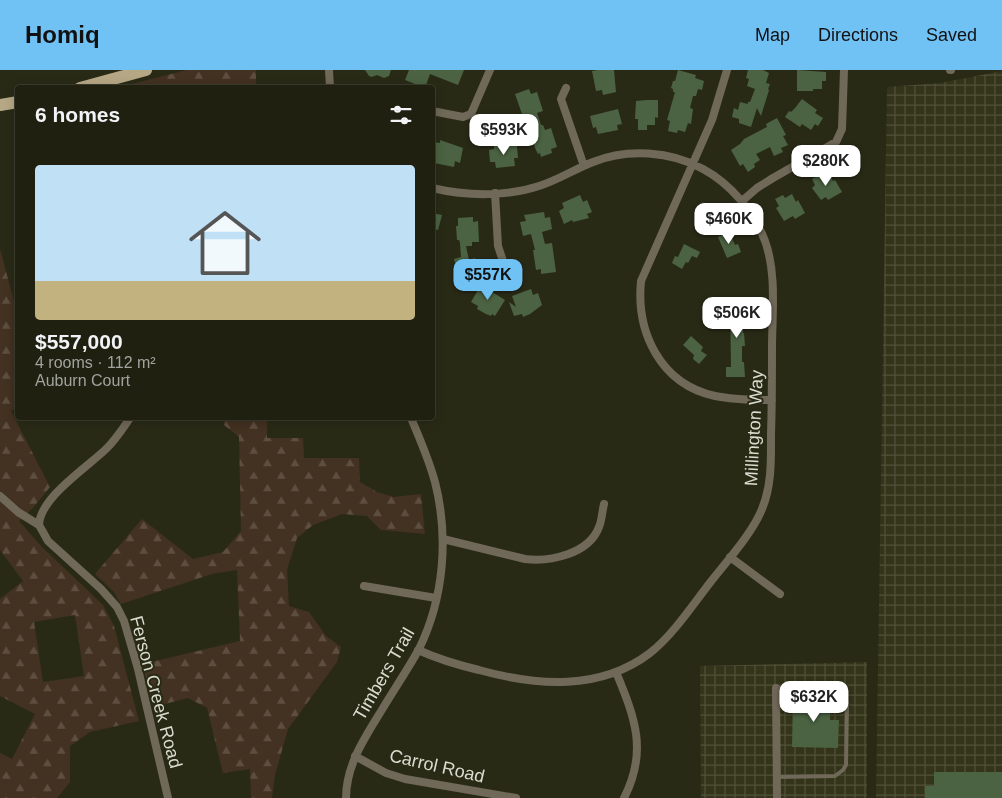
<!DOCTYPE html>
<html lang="en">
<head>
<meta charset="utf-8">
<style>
	:root { --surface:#1f2010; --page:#272819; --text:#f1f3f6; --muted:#a1a39f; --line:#3c3e30; --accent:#70c1f4 }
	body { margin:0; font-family:Arial,sans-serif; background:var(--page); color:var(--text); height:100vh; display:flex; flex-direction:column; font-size:19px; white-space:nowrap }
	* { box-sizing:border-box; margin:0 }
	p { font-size:16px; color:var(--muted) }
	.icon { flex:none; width:28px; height:28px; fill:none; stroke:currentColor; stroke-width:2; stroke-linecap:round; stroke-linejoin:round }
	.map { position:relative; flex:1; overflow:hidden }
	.side { position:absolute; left:15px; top:15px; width:420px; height:335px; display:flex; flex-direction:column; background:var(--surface); border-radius:5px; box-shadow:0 2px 12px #0003,0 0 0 1px var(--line) }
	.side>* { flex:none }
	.price { position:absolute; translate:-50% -42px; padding:0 11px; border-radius:10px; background:#fff; color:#222; font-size:16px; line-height:32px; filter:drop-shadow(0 1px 2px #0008) }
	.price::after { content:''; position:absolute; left:50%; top:30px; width:15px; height:11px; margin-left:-8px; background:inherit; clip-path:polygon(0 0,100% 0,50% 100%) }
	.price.current { background:var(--accent); color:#111 }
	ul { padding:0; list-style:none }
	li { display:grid; align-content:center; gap:10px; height:265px; padding:0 20px }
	li span { display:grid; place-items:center; height:155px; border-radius:5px; color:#555 }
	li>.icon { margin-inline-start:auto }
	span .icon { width:90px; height:90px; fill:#fffc; stroke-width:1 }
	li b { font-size:21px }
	h2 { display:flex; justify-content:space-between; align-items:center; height:60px; padding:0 20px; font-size:21px }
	header { display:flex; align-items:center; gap:30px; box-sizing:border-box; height:70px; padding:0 25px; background:var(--accent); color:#111 }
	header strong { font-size:24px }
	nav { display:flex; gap:28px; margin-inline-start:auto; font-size:18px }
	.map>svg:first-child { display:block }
	.industrial { fill:url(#industrial-grid) }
	.forest { fill:url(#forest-firs); fill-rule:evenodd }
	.building { fill:#4b6342 }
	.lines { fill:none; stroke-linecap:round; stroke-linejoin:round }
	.service { stroke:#706858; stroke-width:4 }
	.minor { stroke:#706858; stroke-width:8 }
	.primary { stroke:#b7a885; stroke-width:12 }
	.labels { text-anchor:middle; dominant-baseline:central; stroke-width:4; stroke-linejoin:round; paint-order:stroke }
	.street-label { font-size:18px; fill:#dadccf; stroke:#292a16 }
</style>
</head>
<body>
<header>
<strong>Homiq</strong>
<nav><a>Map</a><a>Directions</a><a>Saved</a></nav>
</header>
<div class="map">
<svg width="1002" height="728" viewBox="0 0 1002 728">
	<defs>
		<pattern id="industrial-grid" width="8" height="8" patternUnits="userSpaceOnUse" patternTransform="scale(1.25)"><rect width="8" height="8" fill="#333419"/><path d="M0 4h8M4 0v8" fill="none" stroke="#505139"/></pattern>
		<pattern id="forest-firs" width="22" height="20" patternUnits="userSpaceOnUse" patternTransform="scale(1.25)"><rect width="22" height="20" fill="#433121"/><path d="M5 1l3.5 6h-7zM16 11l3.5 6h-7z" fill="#5e4e40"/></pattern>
	</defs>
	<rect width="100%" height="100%" fill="#292a16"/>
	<path class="industrial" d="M1002 1V728H876L887 17 940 13Z
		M867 592V728H701L700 596Z"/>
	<path class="forest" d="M187 0H256V17H120Z
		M0 179 17 242V337L11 341 50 417 32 439 19 451 41 476 103 535 114 556 139 651 90 662 70 676V712L57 728H0V683L12 689 35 644 0 626V529L23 511 0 480ZM75 545 84 606 43 612 34 552Z
		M224 348H267V368H303L304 388H359L360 412 377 422 394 427 421 424 425 464 381 460 367 446 342 444 313 455 297 468 287 500 289 536 309 542 326 566 341 577 337 592 288 659 275 705 272 728H251L250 699 223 703 207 638 188 628 153 637 143 594 240 571 237 500 212 504 121 534 114 522 95 504 142 449 193 489 223 482 241 461 239 367 224 355Z"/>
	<path class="building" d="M365 0H391L389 6 384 8 377 5 372 7 369 6Z
		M409 0H464L458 15 430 4 425 18 405 10Z
		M598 0H614L616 22 603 25 602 20 596 21 592 1Z
		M678 0 696 5 695 8 704 11 702 20 698 19 696 26H693L690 38 693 39 691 54 688 53 685 62 678 60 677 63 668 61 670 51 667 50 675 22H673V19L671 18 673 11H675Z
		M748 0H763L769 3 766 13 770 14 768 19 769 20 761 46 757 38 751 57 739 53V49L732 47 734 38 738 40 740 32 748 34V32H750L755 19 747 16 749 9 746 8Z
		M797 0 826 2V11H822V19H813V21H797Z
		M529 19 531 24 537 22 543 41 537 43 541 55H543L545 60 551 58 557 77 551 79 552 83 541 87 540 83 538 84 536 80 531 68H533L530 60 525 48 522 44 515 24Z
		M802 29 817 40 815 43 823 48 818 56 815 54 811 60 802 54 800 57 785 47 789 41 791 42 795 38Z
		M647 30H658V48L655 47V55H647V60H638V49H635L636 31Z
		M618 39 622 54 617 55 618 60 598 64 596 57 593 58 590 46Z
		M777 48 786 65 783 66 788 75 781 78 783 82 774 86 770 77 756 84 760 90 754 94 755 97 748 102 743 94 740 96 731 80 740 74 744 69 767 57 766 54Z
		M440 70 463 78 460 93 455 91 454 97 434 93 435 88 432 87V72L440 73Z
		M501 74V76H517L518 88H514L515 96 496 98 495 92H490L489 80 494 79V75Z
		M829 104 833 111 835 110 842 122 828 130 826 127 821 130 812 118 815 115 812 109 820 105 822 108Z
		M792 124 796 132 798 130 805 143 795 149 793 146 784 151 776 138 779 136 775 129 783 125 785 128Z
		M580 125 583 132 587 130 592 142 587 144 589 148 573 152 572 150 564 154 559 141 564 138 562 133Z
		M703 132 707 136 709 134 726 149 713 161 708 156 710 154 696 141Z
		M544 142 545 148 550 147 552 159 542 162 545 174 552 173 556 202 541 204V199L536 200 533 180H535L531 164 523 166 520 152 526 151 524 145Z
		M432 143 442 145 438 160 432 159Z
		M473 147V152L478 151 479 172H472V176H466L469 190 475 188 481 212 462 217 460 209 458 210 455 197H456L454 189 461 187 460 173 459 170H457L456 156H458V148Z
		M729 162 735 175 738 174 741 182 727 188 718 167Z
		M684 174 700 182 697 188 692 186 688 193 686 192 682 199 672 193 675 186 678 187Z
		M481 215 505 230 495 246 492 244 491 246 486 244 477 239 478 236 471 232Z
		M531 219 533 225 538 223 542 235 530 244 523 247 522 244 514 246 509 232 516 237 512 226Z
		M732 228H744L743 263H744L745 276H742V292H744L745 307H726V297H731L730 230Z
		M691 266 703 277 701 281 707 285 699 294 693 289 694 285 683 275Z
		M793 626 831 627 830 650H839L838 678 792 677Z
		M934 702H1002V728H925V716H934Z"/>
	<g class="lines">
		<path class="service" d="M776 618 833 621 842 626 847 634 846 695 843 700 835 706 776 707"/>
		<path class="minor" d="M329 0 330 18
			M727 0 712 50 641 211C636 262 660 314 715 326 734 330 753 330 772 330
			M950 0H951
			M566 18 561 29 584 96
			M432 41 463 47 471 44 490 0
			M495 123 498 176 505 197
			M742 131 757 118 773 108 836 72 842 59 844 0
			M0 426 18 442 39 455 48 471 101 519 117 537 124 551 138 599 168 728
			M39 455C40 427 88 397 107 378 116 369 123 358 130 348
			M443 469 525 489C550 492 589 484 599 457 602 450 602 442 604 434
			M730 487 780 524
			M364 516 436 528
			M418 580C438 589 458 595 479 600 537 616 600 621 650 583 672 566 692 536 709 514 726 492 752 464 762 439 772 415 771 389 771 364 772 336 772 307 772 278 772 244 777 204 765 171 754 142 731 114 703 99 671 81 627 78 593 92 575 99 558 110 539 116 506 127 466 126 432 118
			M616 602C635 648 648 681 624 728
			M776 618 777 728
			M355 686 386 703 405 709 516 728
			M346 728C346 694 366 666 383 638 395 618 408 599 419 579 444 528 449 467 435 412 429 390 420 369 411 348"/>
		<path class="primary" d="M80 18 146 0
			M0 35 18 32"/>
	</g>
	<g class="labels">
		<g class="street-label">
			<text transform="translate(754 358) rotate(-87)">Millington Way</text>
			<text transform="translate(384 604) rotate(-60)">Timbers Trail</text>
			<text transform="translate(156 622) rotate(75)">Ferson Creek Road</text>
			<text transform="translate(437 696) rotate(13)">Carrol Road</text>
		</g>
	</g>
</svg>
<b class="price" style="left:504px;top:86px">$593K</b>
<b class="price" style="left:826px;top:117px">$280K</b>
<b class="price" style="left:729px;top:175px">$460K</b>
<b class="price current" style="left:488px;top:231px">$557K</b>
<b class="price" style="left:737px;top:269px">$506K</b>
<b class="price" style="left:814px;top:653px">$632K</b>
<section class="side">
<h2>6 homes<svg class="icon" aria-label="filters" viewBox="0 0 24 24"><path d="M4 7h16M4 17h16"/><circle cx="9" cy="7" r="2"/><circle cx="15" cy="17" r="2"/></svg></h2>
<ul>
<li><span style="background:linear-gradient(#bfe0f5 75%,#c2b280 0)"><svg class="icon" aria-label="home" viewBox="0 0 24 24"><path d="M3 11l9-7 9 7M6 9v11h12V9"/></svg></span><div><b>$557,000</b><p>4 rooms · 112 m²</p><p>Auburn Court</p></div></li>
</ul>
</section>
</div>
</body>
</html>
